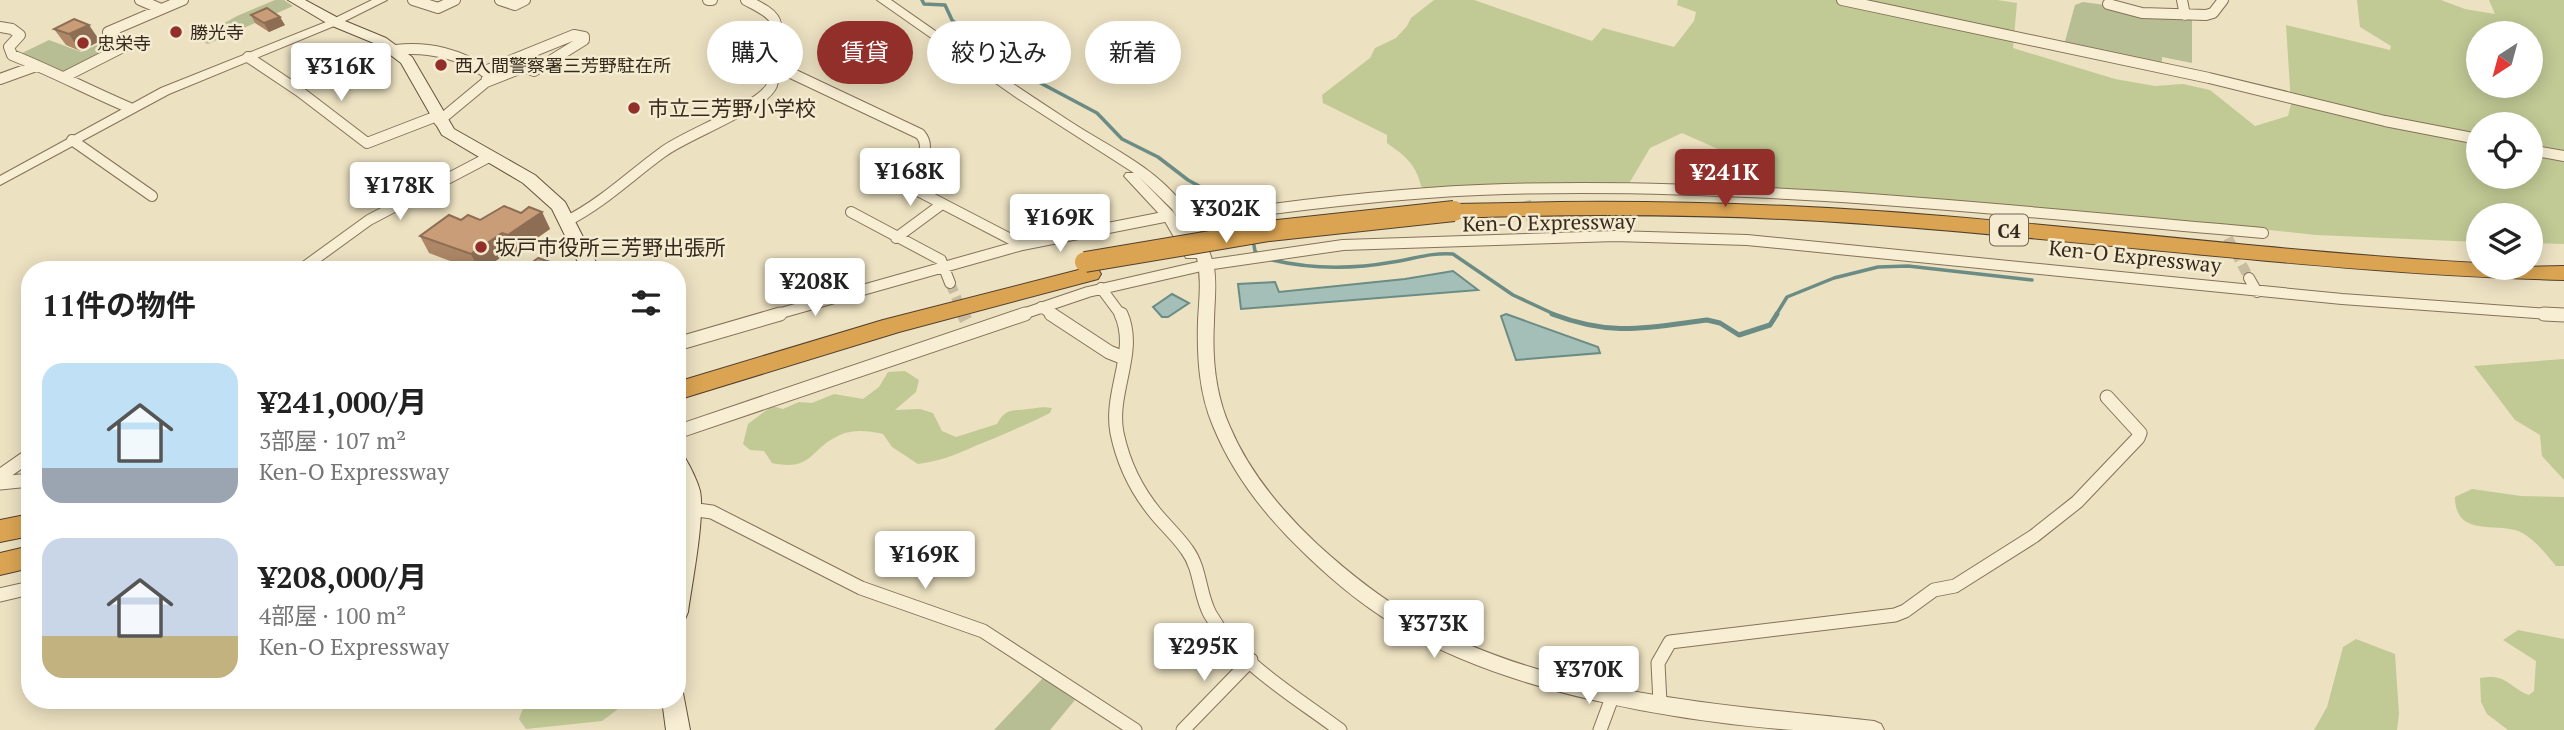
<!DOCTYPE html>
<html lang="ja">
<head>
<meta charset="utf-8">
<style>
	:root { --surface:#fff; --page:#f6f6f6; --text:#222; --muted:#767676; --accent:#922f2b }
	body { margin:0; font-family:"PT Serif","Noto Sans JP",serif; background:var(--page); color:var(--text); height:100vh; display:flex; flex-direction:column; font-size:26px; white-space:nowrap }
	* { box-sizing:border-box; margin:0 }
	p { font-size:23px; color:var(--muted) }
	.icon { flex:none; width:38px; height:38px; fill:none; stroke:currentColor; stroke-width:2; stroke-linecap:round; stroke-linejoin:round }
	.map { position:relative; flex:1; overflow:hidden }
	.panel { position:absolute; left:21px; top:261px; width:665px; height:448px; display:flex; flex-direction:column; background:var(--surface); border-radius:28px; box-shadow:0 4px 18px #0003 }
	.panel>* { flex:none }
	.guide { position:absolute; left:707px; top:21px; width:665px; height:63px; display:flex; gap:14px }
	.needle { width:46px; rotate:216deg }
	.buttons { position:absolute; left:2466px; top:21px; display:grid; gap:14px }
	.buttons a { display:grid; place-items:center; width:77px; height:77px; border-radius:50%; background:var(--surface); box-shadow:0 4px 18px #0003; font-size:35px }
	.price { position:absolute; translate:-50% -60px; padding:0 16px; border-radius:7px; background:#fff; color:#222; font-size:23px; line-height:46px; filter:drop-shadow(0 2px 4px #0008) }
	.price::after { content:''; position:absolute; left:50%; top:42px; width:21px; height:16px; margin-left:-10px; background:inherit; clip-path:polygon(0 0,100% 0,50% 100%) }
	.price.current { background:var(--accent); color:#fff }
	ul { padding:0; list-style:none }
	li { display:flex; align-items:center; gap:21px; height:175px; padding:0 21px }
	li span { display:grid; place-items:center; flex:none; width:196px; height:140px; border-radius:21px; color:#555 }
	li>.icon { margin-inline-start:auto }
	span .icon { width:84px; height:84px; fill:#fffc; stroke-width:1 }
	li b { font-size:30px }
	h2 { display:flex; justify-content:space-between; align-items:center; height:84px; padding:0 21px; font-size:30px }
	.chip { padding:0 24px; border-radius:32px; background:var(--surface); box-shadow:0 4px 18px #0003; font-size:24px; line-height:63px }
	.chip.current { background:var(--accent); color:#fff }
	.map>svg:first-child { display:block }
	.green { fill:#c1ca95; fill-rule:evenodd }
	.cemetery { fill:#b8be94 }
	.water { fill:#a3bfb8; stroke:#6b8c85; stroke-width:2 }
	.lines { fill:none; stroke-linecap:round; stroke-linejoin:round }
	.stream-far1 { stroke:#6b8c85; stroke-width:3.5 }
	.stream { stroke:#6b8c85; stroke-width:5 }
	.minor-tunnel-far1 { stroke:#c7bca0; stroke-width:10; stroke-dasharray:10 5; stroke-linecap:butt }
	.minor-tunnel { stroke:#c7bca0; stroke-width:13; stroke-dasharray:13 7; stroke-linecap:butt }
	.minor-far1-casing { stroke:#857259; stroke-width:12 }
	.minor-casing { stroke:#857259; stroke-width:15 }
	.tertiary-casing { stroke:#857259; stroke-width:2 }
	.secondary-casing { stroke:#66533c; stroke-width:2 }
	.motorway-casing { stroke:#52402d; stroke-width:2 }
	.minor-far1 { stroke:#f7eed4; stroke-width:10 }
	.minor { stroke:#f7eed4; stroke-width:13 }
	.tertiary { fill:#f7eed4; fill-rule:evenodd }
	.secondary { fill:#f7eed4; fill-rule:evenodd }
	.motorway { fill:#daa453; fill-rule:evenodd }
	.motorway-bridge-casing { stroke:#52402d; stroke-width:22; stroke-linecap:butt }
	.motorway-bridge { stroke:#daa453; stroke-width:20 }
	.wall { fill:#ad8767 }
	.shaded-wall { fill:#8d6e54 }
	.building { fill:#c99d78; stroke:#8d6e54; stroke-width:2 }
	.poi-dot { fill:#922f2b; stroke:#f4ebd0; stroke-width:2.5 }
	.labels { text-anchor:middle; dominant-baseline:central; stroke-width:5; stroke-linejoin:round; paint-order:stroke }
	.far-poi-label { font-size:18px; fill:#352a1d; stroke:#f4ebd0; text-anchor:start }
	.shield { fill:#f4ebd0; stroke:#6e6453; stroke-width:2 }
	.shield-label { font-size:19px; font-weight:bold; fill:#352a1d }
	.poi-label { font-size:21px; fill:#352a1d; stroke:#f4ebd0; text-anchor:start }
	.street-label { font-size:21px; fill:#352a1d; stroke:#f4ebd0 }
</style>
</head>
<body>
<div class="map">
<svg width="2564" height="730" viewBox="0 0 2564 730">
	<rect width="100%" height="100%" fill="#ece1c1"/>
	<path class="green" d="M1434 0H1474L1592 41 1603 28 1674 47 1694 21 1696 12 1677 5 1678 0H1997L2017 3 2013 48 2115 79 2155 86 2183 84 2210 90 2255 126 2288 116 2291 104 2286 25 2390 50 2391 46 2360 27 2357 0H2441L2465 9 2495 14 2489 0H2564V244L2531 243 2530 215H2478V242L2316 235 2223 225 1700 187 1697 178 1718 149 1682 133 1650 148 1630 182 1427 190 1421 186C1416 164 1405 156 1387 143V135L1323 103 1322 95 1370 58 1375 48 1396 38 1407 26 1411 18ZM2478 33H2530V86H2478ZM2478 124H2530V177H2478Z
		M2564 359V480L2542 456 2540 435 2515 420 2474 366Z
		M905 371 919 380 916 392 895 410 920 409 933 413 942 431 956 437 997 424C1005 408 1013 411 1028 409 1037 408 1042 406 1052 408L1050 413C1030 423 1011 431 990 440 961 451 952 459 918 464L892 447 883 434C868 431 854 429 840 435 810 448 813 472 772 463L764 451 750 450 743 444 748 424 772 406 783 409 799 402 812 403 834 394 863 399 879 387 888 372Z
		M2472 489 2521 496 2564 497V566H2556C2545 553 2532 535 2515 530 2491 524 2455 535 2455 497Z
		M2518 630 2564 639V730H2508L2487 714 2481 702 2480 678C2507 673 2507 686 2529 695L2534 691 2536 661 2503 640Z
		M2356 639 2395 654 2399 714 2397 730H2314L2327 707 2343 647Z
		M526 700H630L602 721 526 729 519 719Z"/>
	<path class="cemetery" d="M275 0H284L293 6 208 44 196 39 237 16Z
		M2083 2 2192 17V63L2162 57V66L2064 45 2075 5Z
		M49 40 81 52 108 40 122 45 64 73 20 54Z
		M1043 678 1075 700 1050 730H994Z"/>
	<path class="water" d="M1453 271 1478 290 1241 309 1238 284 1275 282 1279 292 1405 279Z
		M1172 294 1189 303 1168 317H1162L1153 307Z
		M1506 314 1598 347 1600 353 1516 360 1501 316Z"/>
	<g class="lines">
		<path class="stream-far1" d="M922 0 924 4 945 5 952 20 1003 63 1097 113 1122 139 1158 157 1188 180 1221 198 1224 219 1243 229
			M1253 240 1255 251 1261 257
			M1272 260C1311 269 1354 269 1393 262 1413 259 1433 252 1453 254L1513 295 1556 315
			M1776 315 1787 297 1834 278 1878 267 1908 266 2032 280"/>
		<path class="stream" d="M1552 314C1613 337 1645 328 1707 320L1720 323 1739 335 1770 325 1777 314"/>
		<path class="minor-tunnel-far1" d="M1526 201 1534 229
			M2228 238 2249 278
			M950 283 964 315"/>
		<path class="minor-tunnel" d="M963 314 966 320"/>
		<g class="minor-far1-casing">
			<path id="minor-far1" d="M140 0 161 9
				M413 0 438 8 455 0
				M500 0 515 5 525 0
				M708 0H712
				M1842 0 2209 78 2385 121 2478 139
				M2182 0 2185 15
				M2108 4 2142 13 2206 15 2213 13 2223 0
				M0 27 12 29 20 35 9 47 12 55C52 71 90 91 130 108
				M396 50C427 46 463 54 488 74L486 82 439 121
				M248 57 299 91 367 143 437 116
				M776 66 920 134C933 149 917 163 912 179L918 191 1022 245
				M485 71 574 35 584 37V40L534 71 524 67 486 82
				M64 77 125 46 120 43 123 40 108 32 183 0
				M0 79 36 66
				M72 140 152 196
				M2530 150 2564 156
				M851 212 941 260 950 283
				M567 221C603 203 631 175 663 152 685 135 763 107 772 85 776 73 777 60 777 47 780 15 772 14 746 0
				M1187 221C1292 205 1399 192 1505 189 1758 182 2012 211 2263 233
				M896 238 942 204
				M300 270 369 220 489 157
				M2249 278 2257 292
				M1101 288 1121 315
				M1041 307 1054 315
				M774 315 1022 245 1169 216
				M1020 315 1088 292 1206 265 1343 245 1615 236 1747 240 2342 299 2564 315"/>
		</g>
		<g class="minor-casing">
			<path id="minor" d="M1051 314 1109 352 1124 358
				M1121 314C1138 352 1109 392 1117 433 1123 462 1137 491 1156 514 1166 526 1178 537 1187 550 1201 569 1199 594 1210 614 1238 664 1295 696 1340 730
				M2544 314 2564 315
				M677 344 780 314
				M677 432 1025 314
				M0 476 30 455
				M0 483 30 480
				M690 509 712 512 861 588 983 631 1135 730
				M0 595 30 588
				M1660 703 1658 663 1670 642 1895 615 1905 611 1934 590 1955 586 2034 536 2077 502 2138 438 2140 433 2107 397
				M1183 730 1251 660
				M1600 730 1613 695"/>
		</g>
		<g class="tertiary-casing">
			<path id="tertiary" d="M372 0H387L339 24 169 94 0 185V176L161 88 331 20Z
				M877 0H891C949 41 1008 81 1068 120 1107 146 1152 165 1181 202 1196 221 1209 244 1214 268 1217 286 1214 304 1214 322 1212 357 1215 394 1230 427 1249 472 1281 510 1317 544 1349 573 1381 599 1419 620 1549 695 1727 705 1874 721L1881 724 1884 730C1854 730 1824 730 1794 730 1676 722 1508 692 1405 631 1368 610 1336 584 1305 554 1266 517 1233 475 1213 426 1199 393 1197 357 1198 321 1199 300 1202 280 1197 258H1186L1163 218 1124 176 1126 173H1134L1017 98ZM1139 177 1172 209 1192 243 1174 213Z"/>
		</g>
		<g class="secondary-casing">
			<path id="secondary" d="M288 0H305L340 19 386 38 412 57 454 129 535 175 565 202 600 270H582L552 209 523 183 442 135 401 63 376 44 330 25Z
				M677 453 684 456C690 466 697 480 700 491 705 517 692 583 688 612L685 619 677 621Z
				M677 691 683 693 690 730H666L662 700H677Z"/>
		</g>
		<g class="motorway-casing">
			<path id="motorway" d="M1560 202C1666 201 1772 204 1877 211 2078 225 2277 252 2478 263V268L2564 266V280C2334 274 2108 242 1879 225 1737 214 1596 213 1454 218L1446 216 1443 211 1446 206 1454 204Z
				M1090 267 1098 269 1101 274 1098 279 899 332 677 400V382L883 320Z
				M30 514V536L0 542V520Z
				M30 546V568L0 575V553Z"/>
		</g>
		<use href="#minor-far1" class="minor-far1"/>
		<use href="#minor" class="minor"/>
		<use href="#tertiary" class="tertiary"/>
		<use href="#secondary" class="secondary"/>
		<use href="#motorway" class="motorway"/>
		<g class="motorway-bridge-casing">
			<path id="motorway-bridge" d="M1085 262 1269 231 1454 211"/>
		</g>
		<use href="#motorway-bridge" class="motorway-bridge"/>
	</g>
	<path class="wall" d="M251 15 285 25 269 32 255 23Z
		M54 29 100 41 80 51 66 45Z
		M542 212 550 229 517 252 511 250 483 270H474L429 253 420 236 461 220H480Z"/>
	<path class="shaded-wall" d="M280 17 285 25 269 32 264 23Z
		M89 25 100 41 80 51 69 34Z
		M542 212 550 229 517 252 508 235Z
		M502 233 511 250 483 270H479L471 254Z
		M550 262 554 270H541Z"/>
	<path class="building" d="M267 8 280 17 264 23 251 15Z
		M74 19 89 25 69 34 54 29Z
		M504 206 521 213 529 207 542 212 508 235 502 233 471 254 420 236 449 215 461 220 468 215 480 220Z
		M538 258 550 262 541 270H522Z"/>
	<g class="poi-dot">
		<circle cx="176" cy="32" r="7"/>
		<circle cx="83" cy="43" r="7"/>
		<circle cx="441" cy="65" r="7"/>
		<circle cx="634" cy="108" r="7"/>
		<circle cx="481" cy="247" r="7"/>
	</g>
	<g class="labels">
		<g class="far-poi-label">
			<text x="190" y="32">勝光寺</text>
			<text x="97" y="43">忠栄寺</text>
			<text x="455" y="65">西入間警察署三芳野駐在所</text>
		</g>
		<rect class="shield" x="1990" y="214.5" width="38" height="31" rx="5"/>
		<g class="shield-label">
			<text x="2009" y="230">C4</text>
		</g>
		<g class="poi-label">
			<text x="648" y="108">市立三芳野小学校</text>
			<text x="495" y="247">坂戸市役所三芳野出張所</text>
		</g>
		<g class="street-label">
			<text transform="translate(1549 222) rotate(-1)">Ken-O Expressway</text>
			<text transform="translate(2135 256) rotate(6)">Ken-O Expressway</text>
		</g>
	</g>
</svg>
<div class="buttons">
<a><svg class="needle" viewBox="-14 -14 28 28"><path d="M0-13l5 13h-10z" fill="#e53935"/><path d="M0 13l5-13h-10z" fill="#767676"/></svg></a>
<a><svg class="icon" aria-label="locate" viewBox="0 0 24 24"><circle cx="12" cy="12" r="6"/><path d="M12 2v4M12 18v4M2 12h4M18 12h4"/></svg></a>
<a><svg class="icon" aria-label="layers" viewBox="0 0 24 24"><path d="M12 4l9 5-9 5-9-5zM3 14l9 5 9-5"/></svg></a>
</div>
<b class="price" style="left:341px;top:103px">¥316K</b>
<b class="price" style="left:910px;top:208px">¥168K</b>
<b class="price current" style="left:1725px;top:209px">¥241K</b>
<b class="price" style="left:400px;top:222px">¥178K</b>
<b class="price" style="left:1226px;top:245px">¥302K</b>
<b class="price" style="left:1060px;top:254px">¥169K</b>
<b class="price" style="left:815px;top:318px">¥208K</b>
<b class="price" style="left:925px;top:591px">¥169K</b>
<b class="price" style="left:1434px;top:660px">¥373K</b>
<b class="price" style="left:1204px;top:683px">¥295K</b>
<b class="price" style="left:1589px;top:706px">¥370K</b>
<div class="guide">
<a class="chip">購入</a>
<a class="chip current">賃貸</a>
<a class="chip">絞り込み</a>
<a class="chip">新着</a>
</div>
<section class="panel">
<h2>11件の物件<svg class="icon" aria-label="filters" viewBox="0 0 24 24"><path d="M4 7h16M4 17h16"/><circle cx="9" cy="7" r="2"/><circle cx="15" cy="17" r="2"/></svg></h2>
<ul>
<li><span style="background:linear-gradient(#bfe0f5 75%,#9aa5b1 0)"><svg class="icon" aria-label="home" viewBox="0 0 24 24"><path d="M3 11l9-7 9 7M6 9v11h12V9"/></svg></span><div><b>¥241,000/月</b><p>3部屋 · 107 m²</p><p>Ken-O Expressway</p></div></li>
<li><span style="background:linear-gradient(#c9d6e8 70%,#c2b280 0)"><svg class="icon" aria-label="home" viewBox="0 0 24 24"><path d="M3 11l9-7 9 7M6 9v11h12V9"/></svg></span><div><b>¥208,000/月</b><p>4部屋 · 100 m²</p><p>Ken-O Expressway</p></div></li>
</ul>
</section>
</div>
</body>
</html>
